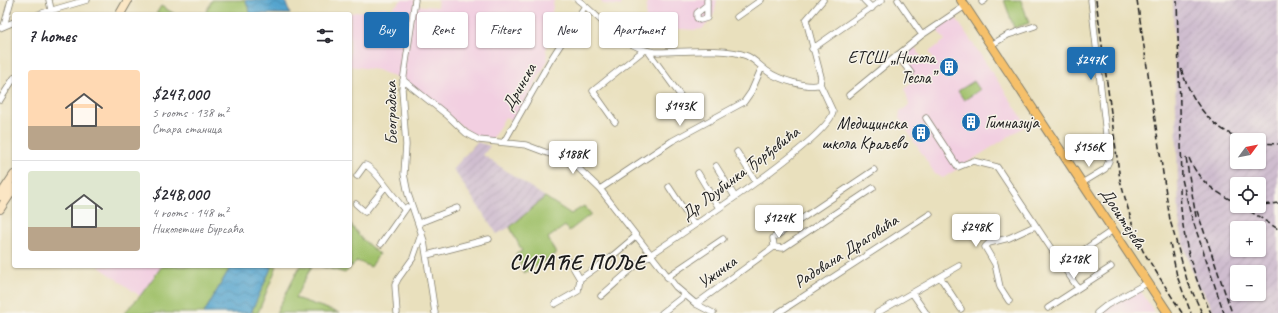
<!DOCTYPE html>
<html lang="en">
<head>
<meta charset="utf-8">
<style>
	:root { --surface:#fff; --page:#f7f7f7; --text:#2b2b33; --muted:#7c7c81; --line:#e1e1e2; --accent:#1f6fb2 }
	body { margin:0; font-family:Caveat,sans-serif; background:var(--page); color:var(--text); height:100vh; display:flex; flex-direction:column; font-size:15px; white-space:nowrap }
	* { box-sizing:border-box; margin:0 }
	p { font-size:13px; color:var(--muted) }
	.icon { flex:none; width:22px; height:22px; fill:none; stroke:currentColor; stroke-width:2; stroke-linecap:round; stroke-linejoin:round }
	.map { position:relative; flex:1; overflow:hidden }
	.details { position:absolute; left:12px; top:12px; width:340px; height:256px; display:flex; flex-direction:column; background:var(--surface); border-radius:4px; box-shadow:0 1px 3px #0004 }
	.details>* { flex:none }
	.guide { position:absolute; left:364px; top:12px; width:380px; height:36px; display:flex; gap:8px }
	.needle { width:26px; rotate:58deg }
	.tools { position:absolute; left:1230px; top:133px; display:grid; gap:8px }
	.tools a { display:grid; place-items:center; width:36px; height:36px; border-radius:4px; background:var(--surface); box-shadow:0 1px 3px #0004; font-size:20px }
	.price { position:absolute; translate:-50% -34px; padding:0 9px; border-radius:4px; background:#fff; color:#222; font-size:13px; line-height:26px; filter:drop-shadow(0 1px 2px #0008) }
	.price::after { content:''; position:absolute; left:50%; top:24px; width:12px; height:9px; margin-left:-6px; background:inherit; clip-path:polygon(0 0,100% 0,50% 100%) }
	.price.selected { background:var(--accent); color:#fff }
	ul { padding:0; list-style:none }
	li { display:flex; align-items:center; gap:12px; height:100px; padding:0 16px }
	li+li { border-top:1px solid var(--line) }
	li span { display:grid; place-items:center; flex:none; width:112px; height:80px; border-radius:4px; color:#555 }
	li>.icon { margin-inline-start:auto }
	span .icon { width:48px; height:48px; fill:#fffc; stroke-width:1 }
	li b { font-size:17px }
	h2 { display:flex; justify-content:space-between; align-items:center; height:48px; padding:0 16px; font-size:17px }
	.chip { padding:0 14px; border-radius:4px; background:var(--surface); box-shadow:0 1px 3px #0004; font-size:14px; line-height:36px }
	.chip.selected { background:var(--accent); color:#fff }
	.map>svg:first-child { display:block }
	.built { fill:#f2cfe1 }
	.industrial { fill:url(#industrial-furrows); fill-rule:evenodd }
	.green { fill:#a0c16a; stroke:#5e6e43 }
	.water { fill:url(#water-waves); stroke:#386075 }
	.lines { fill:none; stroke-linecap:round; stroke-linejoin:round }
	.minor-casing { stroke:#827e6c; stroke-width:7 }
	.secondary-casing { stroke:#827e6c; stroke-width:10 }
	.primary-casing { stroke:#827e6c; stroke-width:10 }
	.minor { stroke:#fff; stroke-width:5.5 }
	.secondary { stroke:#fbe6c4; stroke-width:8 }
	.primary { stroke:#f6c06b; stroke-width:8 }
	.rail { stroke:#1c1c1c; stroke-width:1.5; stroke-dasharray:6 3; stroke-linecap:butt }
	.labels { text-anchor:middle; dominant-baseline:central; stroke-width:3; stroke-linejoin:round; paint-order:stroke }
	.poi-label { font-size:17px; fill:#1c1c1c; stroke:#f7f3e8; text-anchor:end }
	.street-label { font-size:17px; fill:#1c1c1c; stroke:#f7f3e8 }
	.district-label { font-size:21px; font-weight:bold; letter-spacing:1px; fill:#1c1c1c; stroke:#f7f3e8 }
</style>
</head>
<body>
<div class="map">
<svg width="1278" height="313" viewBox="0 0 1278 313">
	<defs>
		<pattern id="industrial-furrows" width="10" height="10" patternUnits="userSpaceOnUse"><rect width="10" height="10" fill="#cfbdcf"/><path d="M-1 1l2-2M0 10L10 0M9 11l2-2" fill="none" stroke="#b1a2b1"/></pattern>
		<pattern id="water-waves" width="16" height="10" patternUnits="userSpaceOnUse"><rect width="16" height="10" fill="#54a4ce"/><path d="M0 5q4-4 8 0t8 0" fill="none" stroke="#4585a6"/></pattern>
	</defs>
	<rect width="100%" height="100%" fill="#f7f3e8"/>
	<filter id="ink" filterUnits="userSpaceOnUse"><feTurbulence type="fractalNoise" baseFrequency=".025" numOctaves="2"/><feDisplacementMap in="SourceGraphic" scale="8" xChannelSelector="R" yChannelSelector="G"/><feConvolveMatrix kernelMatrix="1 2 1 2 8 2 1 2 1" color-interpolation-filters="sRGB"/></filter>
	<filter id="wash" filterUnits="userSpaceOnUse"><feTurbulence type="fractalNoise" baseFrequency=".012" numOctaves="4" result="noise"/><feDisplacementMap in="SourceGraphic" scale="16" xChannelSelector="R" yChannelSelector="G"/><feGaussianBlur stdDeviation="0.9" result="paint"/><feColorMatrix in="noise" values="0 0 0 0 0 0 0 0 0 0 0 0 0 0 0 0 0 1.4 0 .05"/><feComposite in="paint" operator="in"/></filter>
	<g filter="url(#wash)">
		<rect width="100%" height="100%" fill="#e9e0bd"/>
		<path class="built" d="M402 0H415L414 5 437 7 438 0H554L546 51 548 60 515 121 505 117 491 141 479 140 403 80 377 70 350 66V14H345L385 7 390 10Z
			M600 0H622L621 6 603 4Z
			M647 0H717L715 11 711 20 702 29 696 30 645 27Z
			M954 15 1027 125 943 178 935 174 899 118 900 112 909 105 905 89 915 77 899 56 914 46 926 64 933 59 929 52 945 40 935 28Z
			M98 266H162L140 296Z
			M1140 290 1155 313H1099L1108 306Z"/>
		<path class="industrial" d="M1173 0H1278V313H1214L1201 288 1198 289 1185 250 1179 221ZM1237 140H1259V162H1237ZM1237 184H1259V206H1237ZM1237 228H1259V250H1237ZM1237 272H1259V294H1237Z
			M477 142 490 146 483 155 545 197 510 227 497 234 453 169Z"/>
		<path class="green" d="M212 0H245L251 14H205Z
			M1004 0H1021L1029 23 1014 28Z
			M161 6 175 14H156Z
			M974 81 980 90 964 100 958 91Z
			M545 197 571 214 584 206 591 214 569 231 565 226 548 238 556 254 524 273 516 254 522 251 510 227Z
			M350 224 362 239 379 254 371 267 357 261 345 273 320 266H350Z
			M162 266H231L204 313H124L140 296Z
			M272 266H277L258 313H253L252 308Z
			M300 266H312L295 298 340 313H276Z"/>
		<path class="water" d="M245 0H285L290 14H251Z
			M231 266H272L251 313H204Z"/>
	</g>
	<g filter="url(#ink)">
		<g class="lines">
			<g class="minor-casing">
				<path id="minor" d="M49 0 51 10
					M415 0 402 89 406 145 404 174 408 194 424 241 435 313
					M578 0C602 18 622 48 655 52 680 52 725 47 747 56 755 60 760 66 767 71 777 79 808 89 820 84
					M864 0 872 8
					M898 0 922 35
					M982 2 985 0
					M707 5 697 13V18L700 20 707 18V0
					M39 14 87 0
					M737 17 761 0
					M4 26 11 0
					M0 28 14 22
					M991 45 1008 35 1035 26
					M812 49 882 0
					M648 51 685 102
					M897 55 911 73
					M403 80 447 115 466 133 479 140 526 145 558 157 576 166 600 189 676 287 696 304 713 313
					M820 84 821 77 806 20 823 0
					M849 95 922 35 965 6
					M0 100 14 78
					M926 118 958 167 973 161 997 167 1062 265 1113 230
					M615 122 593 91 644 50
					M504 142 550 61 585 6
					M737 152 756 182
					M716 166 735 197
					M698 173 719 208
					M357 176 365 165C375 168 396 201 405 210
					M1082 183 1105 169 1109 161 1091 0
					M669 187 694 225
					M600 189 672 141 744 102 751 92 762 67
					M356 204 365 212 385 187
					M419 223 457 208
					M381 244 407 207
					M774 247 773 238 874 170
					M427 255 489 239
					M570 262 580 279
					M1062 265 1078 288
					M667 277 723 239
					M940 277 961 309
					M912 293 926 313
					M601 296C615 284 628 271 643 260 674 238 828 140 833 112L820 84
					M1009 301 1000 287 995 264 985 247 989 243 1009 238 1035 226
					M555 304 578 291 580 279 610 258 636 236
					M696 304 774 247 783 248 873 188
					M1048 308 1111 267
					M397 313 395 285 398 279 413 258 422 232
					M662 313 685 295
					M778 313 930 214
					M877 313 959 266
					M1097 313 1107 305 1147 283"/>
			</g>
			<g class="secondary-casing">
				<path id="secondary" d="M120 14 128 0
					M0 196 14 175
					M0 209 14 188"/>
			</g>
			<g class="primary-casing">
				<path id="primary" d="M961 0 1168 313"/>
			</g>
			<use href="#minor" class="minor"/>
			<use href="#secondary" class="secondary"/>
			<use href="#primary" class="primary"/>
			<path class="rail" d="M1096 0 1120 180 1134 230 1143 251 1182 313
				M1137 0 1170 220 1187 280 1202 313
				M1177 0 1182 179 1190 212 1224 313
				M1181 69C1192 102 1211 130 1246 140
				M1259 143 1278 144
				M1186 158 1196 217
				M1189 158C1199 182 1215 192 1237 203
				M1180 188C1181 235 1191 271 1211 313
				M1242 206 1278 229
				M1255 206 1278 203
				M1197 211 1232 313
				M1170 243 1177 276 1191 313"/>
		</g>
	</g>
	<defs>
		<g id="building-disc" transform="scale(1)"><circle r="9.5" fill="#1f6fb2" stroke="#f7f3e8"/><path d="M-4-6H4V6H1V3H-1V6H-4ZM-2.5-4.3h1.7v1.8h-1.7ZM.8-4.3h1.7v1.8H.8ZM-2.5-1h1.7V.8h-1.7ZM.8-1h1.7V.8H.8Z" fill="#fff"/></g>
	</defs>
	<g fill-rule="evenodd">
		<use href="#building-disc" x="949" y="67"/>
		<use href="#building-disc" x="971" y="122"/>
		<use href="#building-disc" x="921" y="133"/>
	</g>
	<g class="labels">
		<g class="poi-label">
			<text x="935" y="57">ЕТСШ „Никола<tspan x="935" dy="20">Тесла”</tspan></text>
			<text x="985" y="122" text-anchor="start">Гимназија</text>
			<text x="907" y="123">Медицинска<tspan x="907" dy="20">школа Краљево</tspan></text>
		</g>
		<g class="street-label">
			<text transform="translate(519 87) rotate(-60)">Дринска</text>
			<text transform="translate(391 113) rotate(-91)">Београдска</text>
			<text transform="translate(740 173) rotate(-37)">Др Љубинка Ђорђевића</text>
			<text transform="translate(1123 218) rotate(57)">Доситејева</text>
			<text transform="translate(846 251) rotate(-33)">Радована Драговића</text>
			<text transform="translate(717 272) rotate(-36)">Ужичка</text>
		</g>
		<g class="district-label">
			<text x="578" y="262">СИЈАЋЕ ПОЉЕ</text>
		</g>
	</g>
</svg>
<div class="tools">
<a><svg class="needle" viewBox="-14 -14 28 28"><path d="M0-13l5 13h-10z" fill="#e53935"/><path d="M0 13l5-13h-10z" fill="#7c7c81"/></svg></a>
<a><svg class="icon" aria-label="locate" viewBox="0 0 24 24"><circle cx="12" cy="12" r="6"/><path d="M12 2v4M12 18v4M2 12h4M18 12h4"/></svg></a>
<a>+</a>
<a>−</a>
</div>
<b class="price selected" style="left:1091px;top:81px">$247K</b>
<b class="price" style="left:680px;top:127px">$143K</b>
<b class="price" style="left:1089px;top:168px">$156K</b>
<b class="price" style="left:573px;top:175px">$188K</b>
<b class="price" style="left:779px;top:239px">$124K</b>
<b class="price" style="left:976px;top:248px">$248K</b>
<b class="price" style="left:1074px;top:280px">$218K</b>
<div class="guide">
<a class="chip selected">Buy</a>
<a class="chip">Rent</a>
<a class="chip">Filters</a>
<a class="chip">New</a>
<a class="chip">Apartment</a>
</div>
<section class="details">
<h2>7 homes<svg class="icon" aria-label="filters" viewBox="0 0 24 24"><path d="M4 7h16M4 17h16"/><circle cx="9" cy="7" r="2"/><circle cx="15" cy="17" r="2"/></svg></h2>
<ul>
<li><span style="background:linear-gradient(#ffd9b3 70%,#b9a48a 0)"><svg class="icon" aria-label="home" viewBox="0 0 24 24"><path d="M3 11l9-7 9 7M6 9v11h12V9"/></svg></span><div><b>$247,000</b><p>5 rooms · 138 m²</p><p>Стара станица</p></div></li>
<li><span style="background:linear-gradient(#dfe7d0 70%,#b9a48a 0)"><svg class="icon" aria-label="home" viewBox="0 0 24 24"><path d="M3 11l9-7 9 7M6 9v11h12V9"/></svg></span><div><b>$248,000</b><p>4 rooms · 148 m²</p><p>Николетине Бурсаћа</p></div></li>
</ul>
</section>
</div>
</body>
</html>
